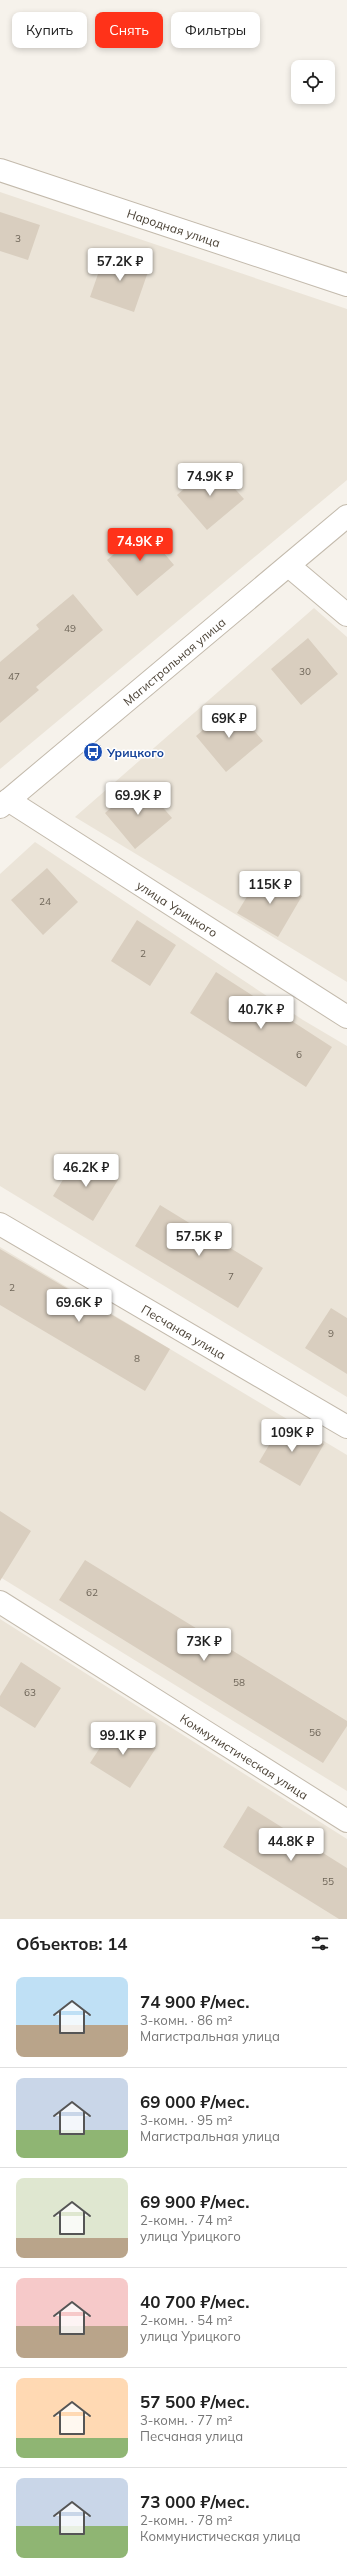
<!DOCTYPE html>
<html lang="ru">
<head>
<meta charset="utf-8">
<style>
	:root { --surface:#fff; --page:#f2f2f2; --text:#222; --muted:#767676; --line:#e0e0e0; --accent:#ff3219 }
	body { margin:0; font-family:Mulish,sans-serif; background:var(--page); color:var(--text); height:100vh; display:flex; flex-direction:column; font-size:15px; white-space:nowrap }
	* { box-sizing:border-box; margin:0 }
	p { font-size:13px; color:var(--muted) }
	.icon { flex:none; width:22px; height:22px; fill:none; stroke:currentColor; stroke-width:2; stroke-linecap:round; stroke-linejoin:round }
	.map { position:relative; height:1919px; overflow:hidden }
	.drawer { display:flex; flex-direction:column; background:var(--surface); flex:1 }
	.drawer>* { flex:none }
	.top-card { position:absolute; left:12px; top:12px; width:323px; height:36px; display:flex; gap:8px }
	.fabs { position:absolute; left:291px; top:60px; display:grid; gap:8px }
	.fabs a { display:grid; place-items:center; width:44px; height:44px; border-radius:8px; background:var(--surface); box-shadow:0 2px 6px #0003; font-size:20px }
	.price { position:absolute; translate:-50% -34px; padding:0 9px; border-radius:4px; background:#fff; color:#222; font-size:13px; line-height:26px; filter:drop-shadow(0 1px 2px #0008) }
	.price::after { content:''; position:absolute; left:50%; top:24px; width:12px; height:9px; margin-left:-6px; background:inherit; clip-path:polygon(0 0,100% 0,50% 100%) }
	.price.on { background:var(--accent); color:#fff }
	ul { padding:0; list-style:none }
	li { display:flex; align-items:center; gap:12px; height:100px; padding:0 16px }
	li+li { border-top:1px solid var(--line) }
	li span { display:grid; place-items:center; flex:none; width:112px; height:80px; border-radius:8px; color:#555 }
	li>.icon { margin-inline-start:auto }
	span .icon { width:48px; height:48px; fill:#fffc; stroke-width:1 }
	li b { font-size:17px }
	h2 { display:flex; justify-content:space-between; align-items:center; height:48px; padding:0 16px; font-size:17px }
	.pill { padding:0 14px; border-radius:8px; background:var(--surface); box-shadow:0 2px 6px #0003; font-size:14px; line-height:36px }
	.pill.on { background:var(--accent); color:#fff }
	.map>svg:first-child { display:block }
	.residential { fill:#ebe4d8 }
	.building { fill:#d9cebf }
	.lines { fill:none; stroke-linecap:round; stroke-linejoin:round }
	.minor-casing { stroke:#c3baac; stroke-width:24 }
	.tertiary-casing { stroke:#c3baac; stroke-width:24 }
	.minor { stroke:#fff; stroke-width:22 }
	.tertiary { stroke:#fff; stroke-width:22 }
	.labels { text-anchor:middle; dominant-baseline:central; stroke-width:3; stroke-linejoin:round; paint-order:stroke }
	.number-label { font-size:10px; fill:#6f6659 }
	.street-label { font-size:12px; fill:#4c4337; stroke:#fff }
	.transit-label { font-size:12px; font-weight:bold; fill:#164399; stroke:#fff; text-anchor:start }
</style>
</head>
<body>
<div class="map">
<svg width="347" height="1919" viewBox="0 0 347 1919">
	<rect width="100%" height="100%" fill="#f6f2eb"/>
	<path class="residential" d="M0 192 347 309V480L0 769Z
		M314 608 347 637V982L75 817Z
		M35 842 303 1020 347 1046V1397L0 1186V874Z
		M0 1247 347 1455V1791L0 1577Z
		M0 1619 347 1839V1919H0Z"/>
	<path class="building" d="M0 212 40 225 28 260 0 251Z
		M106 251 150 266 134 312 90 297Z
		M213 464 244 499 207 530 177 495Z
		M144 529 174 565 137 596 107 560Z
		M73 594 103 630 36 687 39 690 0 723V662L39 629 36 625Z
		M308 638 338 674 301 705 271 669Z
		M232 705 263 741 226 772 196 736Z
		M141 782 172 818 135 849 105 813Z
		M47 868 78 902 43 935 11 900Z
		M262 872 302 896 278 937 237 913Z
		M137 920 176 945 150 986 111 961Z
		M216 972 332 1047 306 1087 190 1013Z
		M78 1155 118 1180 93 1221 53 1196Z
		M160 1205 263 1268 238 1308 135 1246Z
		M0 1249 170 1349 145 1391 0 1305Z
		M331 1308 347 1318V1374L305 1348Z
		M284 1420 324 1444 300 1486 259 1462Z
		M0 1511 31 1531 0 1581Z
		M85 1560 347 1721V1726L323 1763 59 1600Z
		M21 1662 61 1688 35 1728 0 1706V1696Z
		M116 1723 156 1748 130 1788 90 1763Z
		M248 1806 347 1868V1919H339L223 1847Z"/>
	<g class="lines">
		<g class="minor-casing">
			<g id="minor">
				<path id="s1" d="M0 170 347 285"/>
				<path d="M289 566 347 615"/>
				<path id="s2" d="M8 800 347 1017"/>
				<path id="s3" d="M0 1224 347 1427"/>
				<path id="s4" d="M0 1602 347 1821"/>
			</g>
		</g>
		<g class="tertiary-casing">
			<g id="tertiary">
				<path id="s5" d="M0 807 347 516"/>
			</g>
		</g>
		<use href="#minor" class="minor"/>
		<use href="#tertiary" class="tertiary"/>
	</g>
	<defs>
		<g id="bus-disc" transform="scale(1)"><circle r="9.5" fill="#1a4fb4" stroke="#fff"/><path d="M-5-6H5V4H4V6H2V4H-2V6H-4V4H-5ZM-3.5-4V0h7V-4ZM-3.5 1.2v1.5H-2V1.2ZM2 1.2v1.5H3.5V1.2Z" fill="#fff"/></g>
	</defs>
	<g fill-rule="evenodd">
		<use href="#bus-disc" x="93" y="752"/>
	</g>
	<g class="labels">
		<g class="number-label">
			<text x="18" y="238">3</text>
			<text x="70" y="628">49</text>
			<text x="305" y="671">30</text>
			<text x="14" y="676">47</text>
			<text x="45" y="901">24</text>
			<text x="143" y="953">2</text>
			<text x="299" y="1054">6</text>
			<text x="231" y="1276">7</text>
			<text x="12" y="1287">2</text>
			<text x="331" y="1333">9</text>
			<text x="137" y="1358">8</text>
			<text x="92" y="1592">62</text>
			<text x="239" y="1682">58</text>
			<text x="30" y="1692">63</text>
			<text x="315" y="1732">56</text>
			<text x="328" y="1881">55</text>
		</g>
		<g class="street-label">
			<text stroke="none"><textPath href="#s1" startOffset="183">Народная улица</textPath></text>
			<text stroke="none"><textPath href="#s5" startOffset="227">Магистральная улица</textPath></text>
			<text stroke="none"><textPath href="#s2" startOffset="201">улица Урицкого</textPath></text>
			<text stroke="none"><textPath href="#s3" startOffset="213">Песчаная улица</textPath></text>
			<text stroke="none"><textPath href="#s4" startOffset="289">Коммунистическая улица</textPath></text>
		</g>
		<g class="transit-label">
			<text x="107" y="752">Урицкого</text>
		</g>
	</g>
</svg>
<div class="fabs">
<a><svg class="icon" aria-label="locate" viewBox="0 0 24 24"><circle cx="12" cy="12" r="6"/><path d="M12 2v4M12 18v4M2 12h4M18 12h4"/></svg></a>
</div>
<b class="price" style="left:120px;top:282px">57.2K ₽</b>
<b class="price" style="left:210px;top:497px">74.9K ₽</b>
<b class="price on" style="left:140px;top:562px">74.9K ₽</b>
<b class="price" style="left:229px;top:739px">69K ₽</b>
<b class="price" style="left:138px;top:816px">69.9K ₽</b>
<b class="price" style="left:270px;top:905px">115K ₽</b>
<b class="price" style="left:261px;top:1030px">40.7K ₽</b>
<b class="price" style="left:86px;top:1188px">46.2K ₽</b>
<b class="price" style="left:199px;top:1257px">57.5K ₽</b>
<b class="price" style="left:79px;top:1323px">69.6K ₽</b>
<b class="price" style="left:292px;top:1453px">109K ₽</b>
<b class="price" style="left:204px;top:1662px">73K ₽</b>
<b class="price" style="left:123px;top:1756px">99.1K ₽</b>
<b class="price" style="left:291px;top:1862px">44.8K ₽</b>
<div class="top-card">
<a class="pill">Купить</a>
<a class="pill on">Снять</a>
<a class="pill">Фильтры</a>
</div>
</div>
<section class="drawer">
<h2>Объектов: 14<svg class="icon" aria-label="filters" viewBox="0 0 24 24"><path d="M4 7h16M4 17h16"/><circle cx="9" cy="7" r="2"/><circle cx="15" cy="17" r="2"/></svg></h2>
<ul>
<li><span style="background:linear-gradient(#bfe0f5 60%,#b9a48a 0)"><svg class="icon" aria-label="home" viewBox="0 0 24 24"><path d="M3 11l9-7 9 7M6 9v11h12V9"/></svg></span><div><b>74 900 ₽/мес.</b><p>3-комн. · 86 m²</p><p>Магистральная улица</p></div></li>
<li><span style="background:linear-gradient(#c9d6e8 65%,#8fb573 0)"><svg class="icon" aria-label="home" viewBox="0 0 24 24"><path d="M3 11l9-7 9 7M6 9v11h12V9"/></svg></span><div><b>69 000 ₽/мес.</b><p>3-комн. · 95 m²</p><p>Магистральная улица</p></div></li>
<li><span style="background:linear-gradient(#dfe7d0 75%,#b9a48a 0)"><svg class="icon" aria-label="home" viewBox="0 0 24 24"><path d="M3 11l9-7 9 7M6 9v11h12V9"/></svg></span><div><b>69 900 ₽/мес.</b><p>2-комн. · 74 m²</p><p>улица Урицкого</p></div></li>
<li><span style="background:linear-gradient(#f6c9c9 60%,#b9a48a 0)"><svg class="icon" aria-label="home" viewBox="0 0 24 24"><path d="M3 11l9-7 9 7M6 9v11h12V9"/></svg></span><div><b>40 700 ₽/мес.</b><p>2-комн. · 54 m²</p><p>улица Урицкого</p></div></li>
<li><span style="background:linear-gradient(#ffd9b3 75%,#8fb573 0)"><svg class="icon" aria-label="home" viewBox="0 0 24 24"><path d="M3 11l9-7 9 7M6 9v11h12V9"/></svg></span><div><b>57 500 ₽/мес.</b><p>3-комн. · 77 m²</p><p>Песчаная улица</p></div></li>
<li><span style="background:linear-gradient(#c9d6e8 60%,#8fb573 0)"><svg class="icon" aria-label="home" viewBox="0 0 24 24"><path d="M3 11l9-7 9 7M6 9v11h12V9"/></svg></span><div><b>73 000 ₽/мес.</b><p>2-комн. · 78 m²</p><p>Коммунистическая улица</p></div></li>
</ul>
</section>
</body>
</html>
